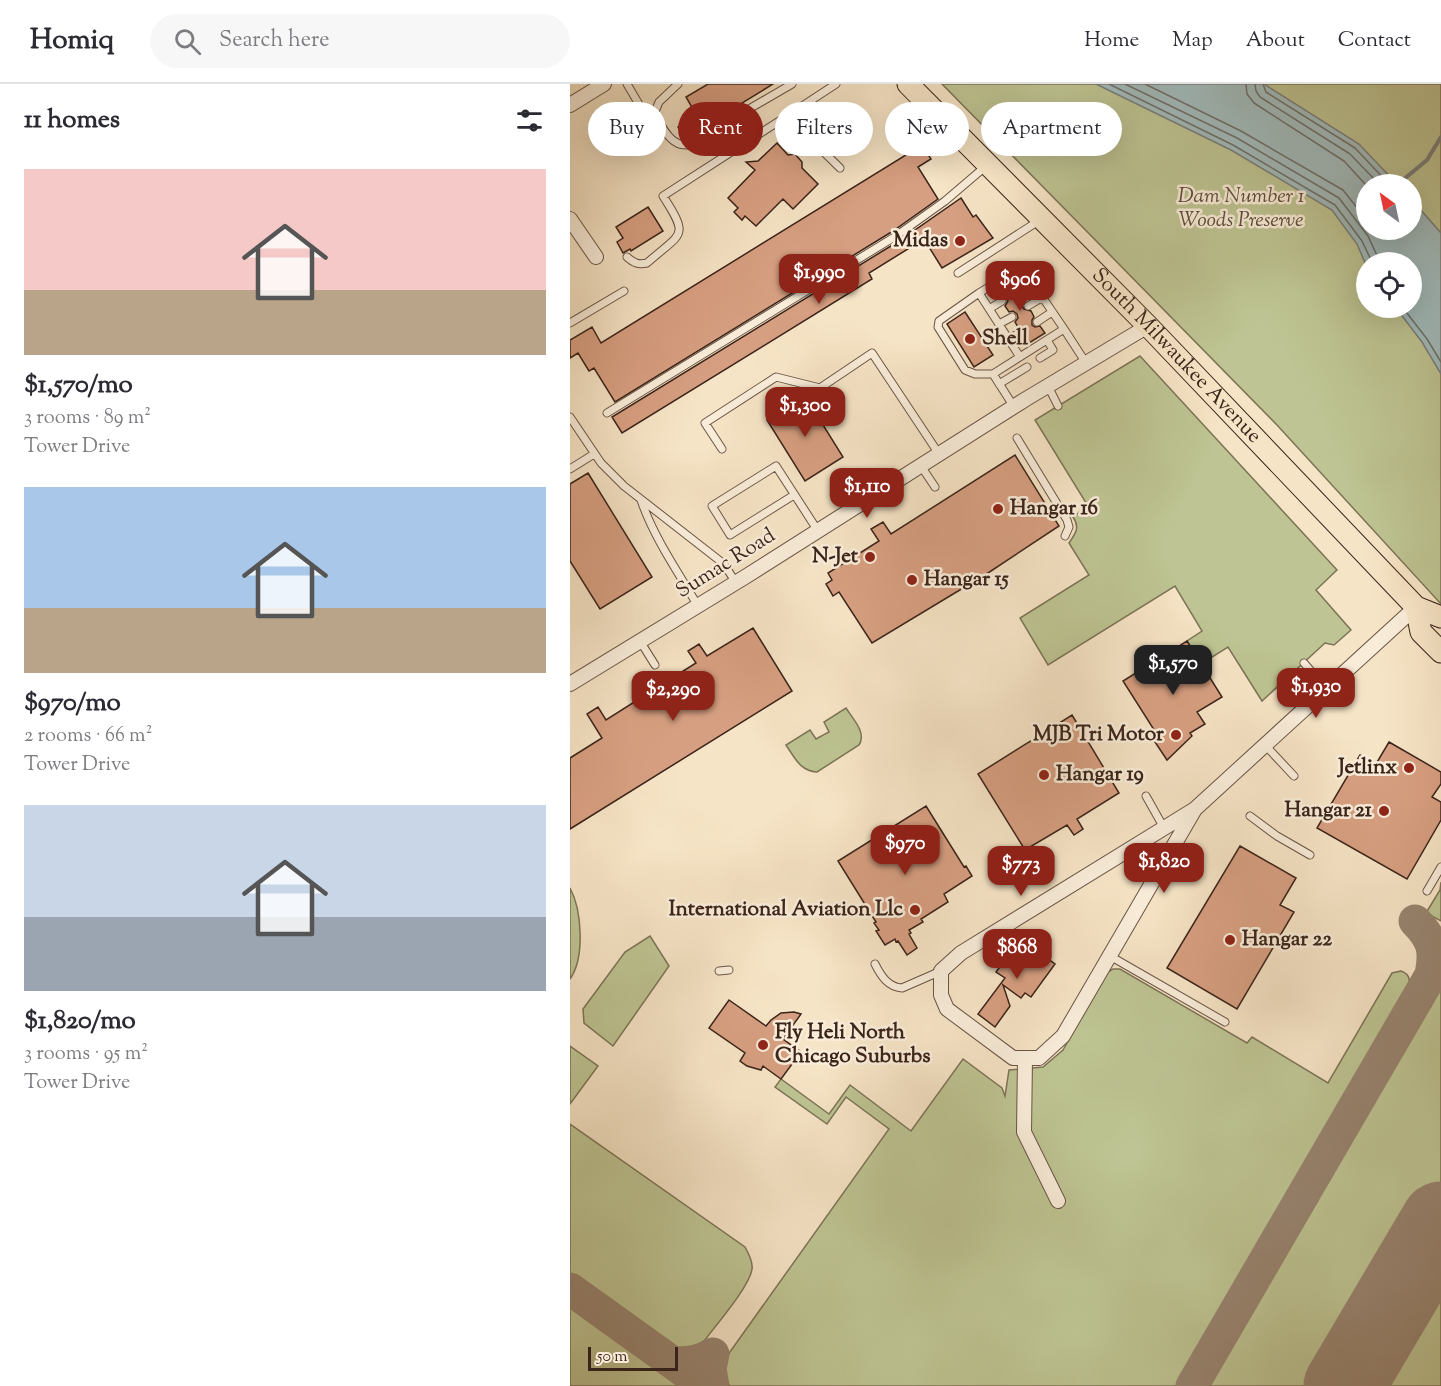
<!DOCTYPE html>
<html lang="en">
<head>
<meta charset="utf-8">
<style>
	:root { --surface:#fff; --page:#f7f7f7; --text:#2b2b33; --muted:#7c7c81; --line:#e1e1e2; --accent:#8f2418 }
	body { margin:0; font-family:"Sorts Mill Goudy",serif; background:var(--page); color:var(--text); height:100vh; display:flex; flex-direction:column; font-size:22px; white-space:nowrap }
	* { box-sizing:border-box; margin:0 }
	p { font-size:20px; color:var(--muted) }
	.icon { flex:none; width:33px; height:33px; fill:none; stroke:currentColor; stroke-width:2; stroke-linecap:round; stroke-linejoin:round }
	.map { position:relative; flex:1; overflow:hidden }
	.sheet { display:flex; flex-direction:column; background:var(--surface); width:570px }
	.sheet>* { flex:none }
	.guide { position:absolute; left:18px; top:18px; width:570px; height:54px; display:flex; gap:12px }
	.needle { width:39px; rotate:327deg }
	.buttons { position:absolute; left:786px; top:90px; display:grid; gap:12px }
	.buttons a { display:grid; place-items:center; width:66px; height:66px; border-radius:50%; background:var(--surface); box-shadow:0 6px 24px #0002; font-size:30px }
	.scale { position:absolute; left:18px; bottom:15px; width:90px; box-sizing:border-box; padding-left:6px; border:3px solid #3b241a; border-top:0; font-size:16px; line-height:21px; white-space:nowrap; color:#3b241a; -webkit-text-stroke:4px #f9edda; paint-order:stroke }
	.price { position:absolute; translate:-50% -51px; padding:0 14px; border-radius:12px; background:var(--accent); color:#fff; font-size:20px; line-height:39px; filter:drop-shadow(0 2px 3px #0008) }
	.price::after { content:''; position:absolute; left:50%; top:36px; width:18px; height:14px; margin-left:-9px; background:inherit; clip-path:polygon(0 0,100% 0,50% 100%) }
	.price.on { background:#222; color:#fff }
	ul { padding:0; list-style:none }
	li { display:grid; align-content:center; gap:12px; height:318px; padding:0 24px }
	li span { display:grid; place-items:center; height:186px; border-radius:0px; color:#555 }
	li>.icon { margin-inline-start:auto }
	span .icon { width:108px; height:108px; fill:#fffc; stroke-width:1 }
	li b { font-size:26px }
	h2 { display:flex; justify-content:space-between; align-items:center; height:72px; padding:0 24px; font-size:26px }
	.chip { padding:0 21px; border-radius:27px; background:var(--surface); box-shadow:0 6px 24px #0002; font-size:21px; line-height:54px }
	.chip.on { background:var(--accent); color:#fff }
	header { display:flex; align-items:center; gap:36px; box-sizing:border-box; height:84px; padding:0 30px; background:var(--surface); border-bottom:2px solid var(--line) }
	header strong { font-size:28px }
	nav { display:flex; gap:33px; margin-inline-start:auto; font-size:21px }
	.search { width:420px; height:54px; background:var(--page); display:flex; align-items:center; gap:15px; box-sizing:border-box; padding:0 21px; border-radius:33px; color:var(--muted); font-size:22px }
	main { display:flex; flex:1; min-height:0 }
	.map>svg:first-child { display:block }
	.green { fill:#bec493; stroke:#7c7456; stroke-width:1.5; fill-rule:evenodd }
	.water { fill:#a1bcbe; stroke:#787f7c; stroke-width:1.5 }
	.lines { fill:none; stroke-linecap:round; stroke-linejoin:round }
	.shore { stroke:#6e706c; stroke-width:1.5 }
	.stream { stroke:#787f7c; stroke-width:4 }
	.taxiway { stroke:#988470; stroke-width:33 }
	.runway { stroke:#988470; stroke-width:81 }
	.building { fill:#d79f81; stroke:#3b241a; stroke-width:1.5 }
	.lane-casing { stroke:#6a5445; stroke-width:9 }
	.street-casing { stroke:#6a5445; stroke-width:16 }
	.primary-casing { stroke:#3b241a; stroke-width:23 }
	.lane { stroke:#f9edda; stroke-width:7 }
	.street { stroke:#f9edda; stroke-width:14 }
	.primary { stroke:#f6e4c6; stroke-width:21 }
	.poi-dot { fill:#8f2418; stroke:#f9edda; stroke-width:2 }
	.labels { text-anchor:middle; dominant-baseline:central; stroke-width:5; stroke-linejoin:round; paint-order:stroke }
	.park-label { font-size:21px; font-style:italic; fill:#5c4c38; stroke:#f9edda }
	.poi-label { font-size:21px; font-weight:bold; fill:#3b241a; stroke:#f9edda; text-anchor:end }
	.street-label { font-size:21px; fill:#3b241a; stroke:#f9edda }
</style>
</head>
<body>
<header>
<strong>Homiq</strong>
<div class="search"><svg class="icon" aria-label="search" viewBox="0 0 24 24"><circle cx="10" cy="10" r="6"/><path d="M15 15l6 6"/></svg>Search here</div>
<nav><a>Home</a><a>Map</a><a>About</a><a>Contact</a></nav>
</header>
<main>
<section class="sheet">
<h2>11 homes<svg class="icon" aria-label="filters" viewBox="0 0 24 24"><path d="M4 7h16M4 17h16"/><circle cx="9" cy="7" r="2"/><circle cx="15" cy="17" r="2"/></svg></h2>
<ul>
<li><span style="background:linear-gradient(#f6c9c9 65%,#b9a48a 0)"><svg class="icon" aria-label="home" viewBox="0 0 24 24"><path d="M3 11l9-7 9 7M6 9v11h12V9"/></svg></span><div><b>$1,570/mo</b><p>3 rooms · 89 m²</p><p>Tower Drive</p></div></li>
<li><span style="background:linear-gradient(#a9c7e8 65%,#b9a48a 0)"><svg class="icon" aria-label="home" viewBox="0 0 24 24"><path d="M3 11l9-7 9 7M6 9v11h12V9"/></svg></span><div><b>$970/mo</b><p>2 rooms · 66 m²</p><p>Tower Drive</p></div></li>
<li><span style="background:linear-gradient(#c9d6e8 60%,#9aa5b1 0)"><svg class="icon" aria-label="home" viewBox="0 0 24 24"><path d="M3 11l9-7 9 7M6 9v11h12V9"/></svg></span><div><b>$1,820/mo</b><p>3 rooms · 95 m²</p><p>Tower Drive</p></div></li>
</ul>
</section>
<div class="map">
<svg width="871" height="1302" viewBox="0 0 871 1302">
	<rect width="100%" height="100%" fill="#f6e4c6"/>
	<filter id="stains"><feTurbulence type="fractalNoise" baseFrequency=".00333" numOctaves="4"/><feColorMatrix values="0 0 0 0 .2 0 0 0 0 .09 0 0 0 0 .02 0 0 0 .5 -.17"/></filter>
	<radialGradient id="worn" r=".72"><stop offset=".6" stop-color="#630" stop-opacity="0"/><stop offset="1" stop-color="#630" stop-opacity=".3"/></radialGradient>
	<path class="green" d="M372 0H871V520L707 341ZM796 100H842V146H796ZM796 178H842V224H796Z
		M570 272 767 486 746 506 781 546 764 561 755 559 692 617 658 563 631 580 617 557 632 547 605 502 478 581 450 534 519 491 499 459C506 449 510 443 503 433L518 422 465 336Z
		M276 624C283 635 297 649 289 661L247 688C230 687 225 674 216 661L240 646 246 655 259 648 254 638Z
		M871 798V837L856 829 870 806Z
		M0 804C12 826 15 874 0 895Z
		M80 852 99 882 43 962 14 939 13 925 55 868Z
		M543 885H550L677 959 682 953 758 999 822 889 831 887C839 890 840 894 839 902L606 1302H160C153 1293 155 1283 157 1272L319 1045 276 1013 257 1040 205 1003 211 995 259 1030 280 1001 341 1047 393 975 432 1004 435 1012 439 986 473 983 493 966 536 889Z
		M871 902V1111L758 1302H637Z
		M0 962 28 982 0 1020Z
		M0 1040 175 1163C179 1170 183 1178 182 1185 180 1202 146 1241 135 1256 124 1264 115 1266 102 1262L0 1190Z
		M871 1163V1302H789Z
		M0 1222 111 1302H0Z"/>
	<path class="water" d="M526 0H694L789 60 827 100H796V146H842V116L871 149V290L852 258 826 224H842V178H796V181L787 160 762 126 661 66Z"/>
	<g class="lines">
		<path class="shore" d="M539 0 663 61 765 121 792 157 802 178
			M555 0 667 54 769 114 798 152 810 178
			M575 0 671 47 773 106 796 135
			M676 0 677 10 684 19 774 77 796 101
			M685 0 686 7 690 13 780 70 809 100
			M693 0 696 8 785 64 819 100
			M833 224 857 255 871 278"/>
		<path class="stream" d="M828 100 857 76 871 53"/>
		<path class="taxiway" d="M845 837C863 855 866 866 861 891L871 883
			M0 1205 135 1302
			M102 1278C118 1280 128 1278 143 1270L140 1285 143 1302
			M622 1302 861 891"/>
		<path class="runway" d="M774 1302 871 1138"/>
	</g>
	<path class="building" d="M138 0H203L115 54 108 43 127 32 116 13Z
		M207 59 218 71 225 70 232 78V84L248 100 223 125 213 115 186 142 175 132 172 136 164 128 168 124 158 114 185 86 176 78 188 77Z
		M352 61 361 75 348 83 368 115 323 147 45 318 24 284 19 287 8 269 0 274V256L22 243 31 259Z
		M391 114 403 133 406 131 423 154 372 184 354 155 299 189 302 195 52 349 42 333 329 157Z
		M78 123 93 147 61 167 60 165 53 169 47 158 53 154 46 143Z
		M441 196 445 202 442 207 444 210 451 212 455 217 452 222 454 225 461 227 464 233 462 236V241L465 243 470 242 475 249 459 259 454 253 457 249 456 245 448 243 445 238 448 234 447 230 443 227 439 228 435 222 438 217 436 214 432 211 429 212 425 207Z
		M395 228 423 271 404 283 377 240Z
		M235 312 273 373 235 397 197 336Z
		M445 371 489 442 418 489 302 559 269 508 263 512 256 500 262 496 258 489 309 457 301 445 313 438 321 450Z
		M18 389 82 493 30 525 0 477V400Z
		M183 544 222 607 0 745V674L32 654 17 630 28 623 36 636 126 579 118 567 129 560 137 572Z
		M617 557 652 613 627 628 635 640 620 649 622 652 597 676 583 655 588 652 553 597Z
		M502 631 549 709 507 735 513 745 504 751 497 741 455 766 408 690Z
		M819 658 871 688V700L862 713 871 718V736L837 795 747 744 790 671 806 680Z
		M356 722 394 783 396 782 402 792 374 810 378 818 351 835 353 838 339 846 341 849 339 850 347 864 337 871 328 857 326 858 325 855 315 861 306 847 309 846 304 839 306 838 268 777Z
		M670 762 726 794 710 821 724 828 667 925 597 884Z
		M450 855 485 880 461 913 455 909 451 914 433 901 440 922 425 943 408 930 435 894 426 888Z
		M159 916 196 942 201 936 211 929 224 928 231 930 213 955 231 968 211 995 193 982 191 986 177 982 170 977 175 969 139 944Z"/>
	<g class="lines">
		<g class="lane-casing">
			<path id="lane" d="M57 0 70 22 84 30
				M108 0 89 18 84 30C93 43 100 62 117 61L222 0
				M266 0 217 32 270 84
				M57 173C64 179 68 181 77 179 112 148 120 154 93 112L217 32
				M388 189 470 136
				M448 207 463 198
				M409 209 369 237 368 243 395 286 405 290H423
				M458 222 473 213
				M419 225 432 217
				M467 238 482 228
				M0 239 54 207
				M429 240 442 233
				M494 245 516 279
				M439 255 451 248
				M470 274 483 266 477 256
				M429 300 457 283
				M478 302 488 322
				M444 323 423 290 494 245 452 183 409 209 450 273
				M37 329 326 152 375 117 416 82
				M0 333 31 379 54 402 154 480 166 499
				M447 354 497 436 499 443 495 452
				M152 365 135 339 206 293 250 304 302 269 369 370
				M351 382 365 403
				M0 385 24 370
				M224 411 160 451 142 422 206 382 248 447
				M71 416C84 454 108 488 128 522
				M70 557 85 581
				M734 579 756 604
				M695 661 724 692
				M576 712 594 744
				M680 732 707 752 740 771
				M857 807 871 783
				M540 872 655 938
				M305 880C311 892 318 903 332 904L371 887
				M149 887 159 886"/>
		</g>
		<g class="street-casing">
			<path id="street" d="M0 21 34 0
				M0 135 26 173
				M0 600 175 493 456 315 578 242
				M625 725 493 952 469 974H443L377 925 371 911V887L391 869 625 725 846 523
				M455 974 454 1048 488 1117"/>
		</g>
		<g class="primary-casing">
			<g id="primary">
				<path id="s1" d="M338 0 578 242 846 523 871 533"/>
				<path d="M846 523 851 548 871 568"/>
			</g>
		</g>
		<use href="#lane" class="lane"/>
		<use href="#street" class="street"/>
		<use href="#primary" class="primary"/>
	</g>
	<g class="poi-dot">
		<circle cx="390" cy="157" r="6"/>
		<circle cx="400" cy="255" r="6"/>
		<circle cx="428" cy="425" r="6"/>
		<circle cx="300" cy="473" r="6"/>
		<circle cx="342" cy="496" r="6"/>
		<circle cx="606" cy="651" r="6"/>
		<circle cx="839" cy="684" r="6"/>
		<circle cx="474" cy="691" r="6"/>
		<circle cx="814" cy="727" r="6"/>
		<circle cx="345" cy="826" r="6"/>
		<circle cx="660" cy="856" r="6"/>
		<circle cx="193" cy="961" r="6"/>
	</g>
	<g class="labels">
		<g class="park-label">
			<text x="671" y="113">Dam Number 1<tspan x="671" dy="24">Woods Preserve</tspan></text>
		</g>
		<g class="poi-label">
			<text x="378" y="157">Midas</text>
			<text x="412" y="255" text-anchor="start">Shell</text>
			<text x="440" y="425" text-anchor="start">Hangar 16</text>
			<text x="288" y="473">N-Jet</text>
			<text x="354" y="496" text-anchor="start">Hangar 15</text>
			<text x="594" y="651">MJB Tri Motor</text>
			<text x="827" y="684">Jetlinx</text>
			<text x="486" y="691" text-anchor="start">Hangar 19</text>
			<text x="802" y="727">Hangar 21</text>
			<text x="333" y="826">International Aviation Llc</text>
			<text x="672" y="856" text-anchor="start">Hangar 22</text>
			<text x="205" y="949" text-anchor="start">Fly Heli North<tspan x="205" dy="24">Chicago Suburbs</tspan></text>
		</g>
		<g class="street-label">
			<text stroke="none"><textPath href="#s1" startOffset="382">South Milwaukee Avenue</textPath></text>
			<text transform="translate(156 480) rotate(-32)">Sumac Road</text>
		</g>
	</g>
	<rect width="100%" height="100%" filter="url(#stains)"/>
	<rect width="100%" height="100%" fill="url(#worn)"/>
</svg>
<div class="buttons">
<a><svg class="needle" viewBox="-14 -14 28 28"><path d="M0-13l5 13h-10z" fill="#e53935"/><path d="M0 13l5-13h-10z" fill="#7c7c81"/></svg></a>
<a><svg class="icon" aria-label="locate" viewBox="0 0 24 24"><circle cx="12" cy="12" r="6"/><path d="M12 2v4M12 18v4M2 12h4M18 12h4"/></svg></a>
</div>
<div class="scale">50 m</div>
<b class="price" style="left:249px;top:221px">$1,990</b>
<b class="price" style="left:450px;top:228px">$906</b>
<b class="price" style="left:235px;top:354px">$1,300</b>
<b class="price" style="left:297px;top:435px">$1,110</b>
<b class="price on" style="left:603px;top:612px">$1,570</b>
<b class="price" style="left:746px;top:635px">$1,930</b>
<b class="price" style="left:103px;top:638px">$2,290</b>
<b class="price" style="left:335px;top:792px">$970</b>
<b class="price" style="left:594px;top:810px">$1,820</b>
<b class="price" style="left:451px;top:813px">$773</b>
<b class="price" style="left:447px;top:896px">$868</b>
<div class="guide">
<a class="chip">Buy</a>
<a class="chip on">Rent</a>
<a class="chip">Filters</a>
<a class="chip">New</a>
<a class="chip">Apartment</a>
</div>
</div>
</main>
</body>
</html>
